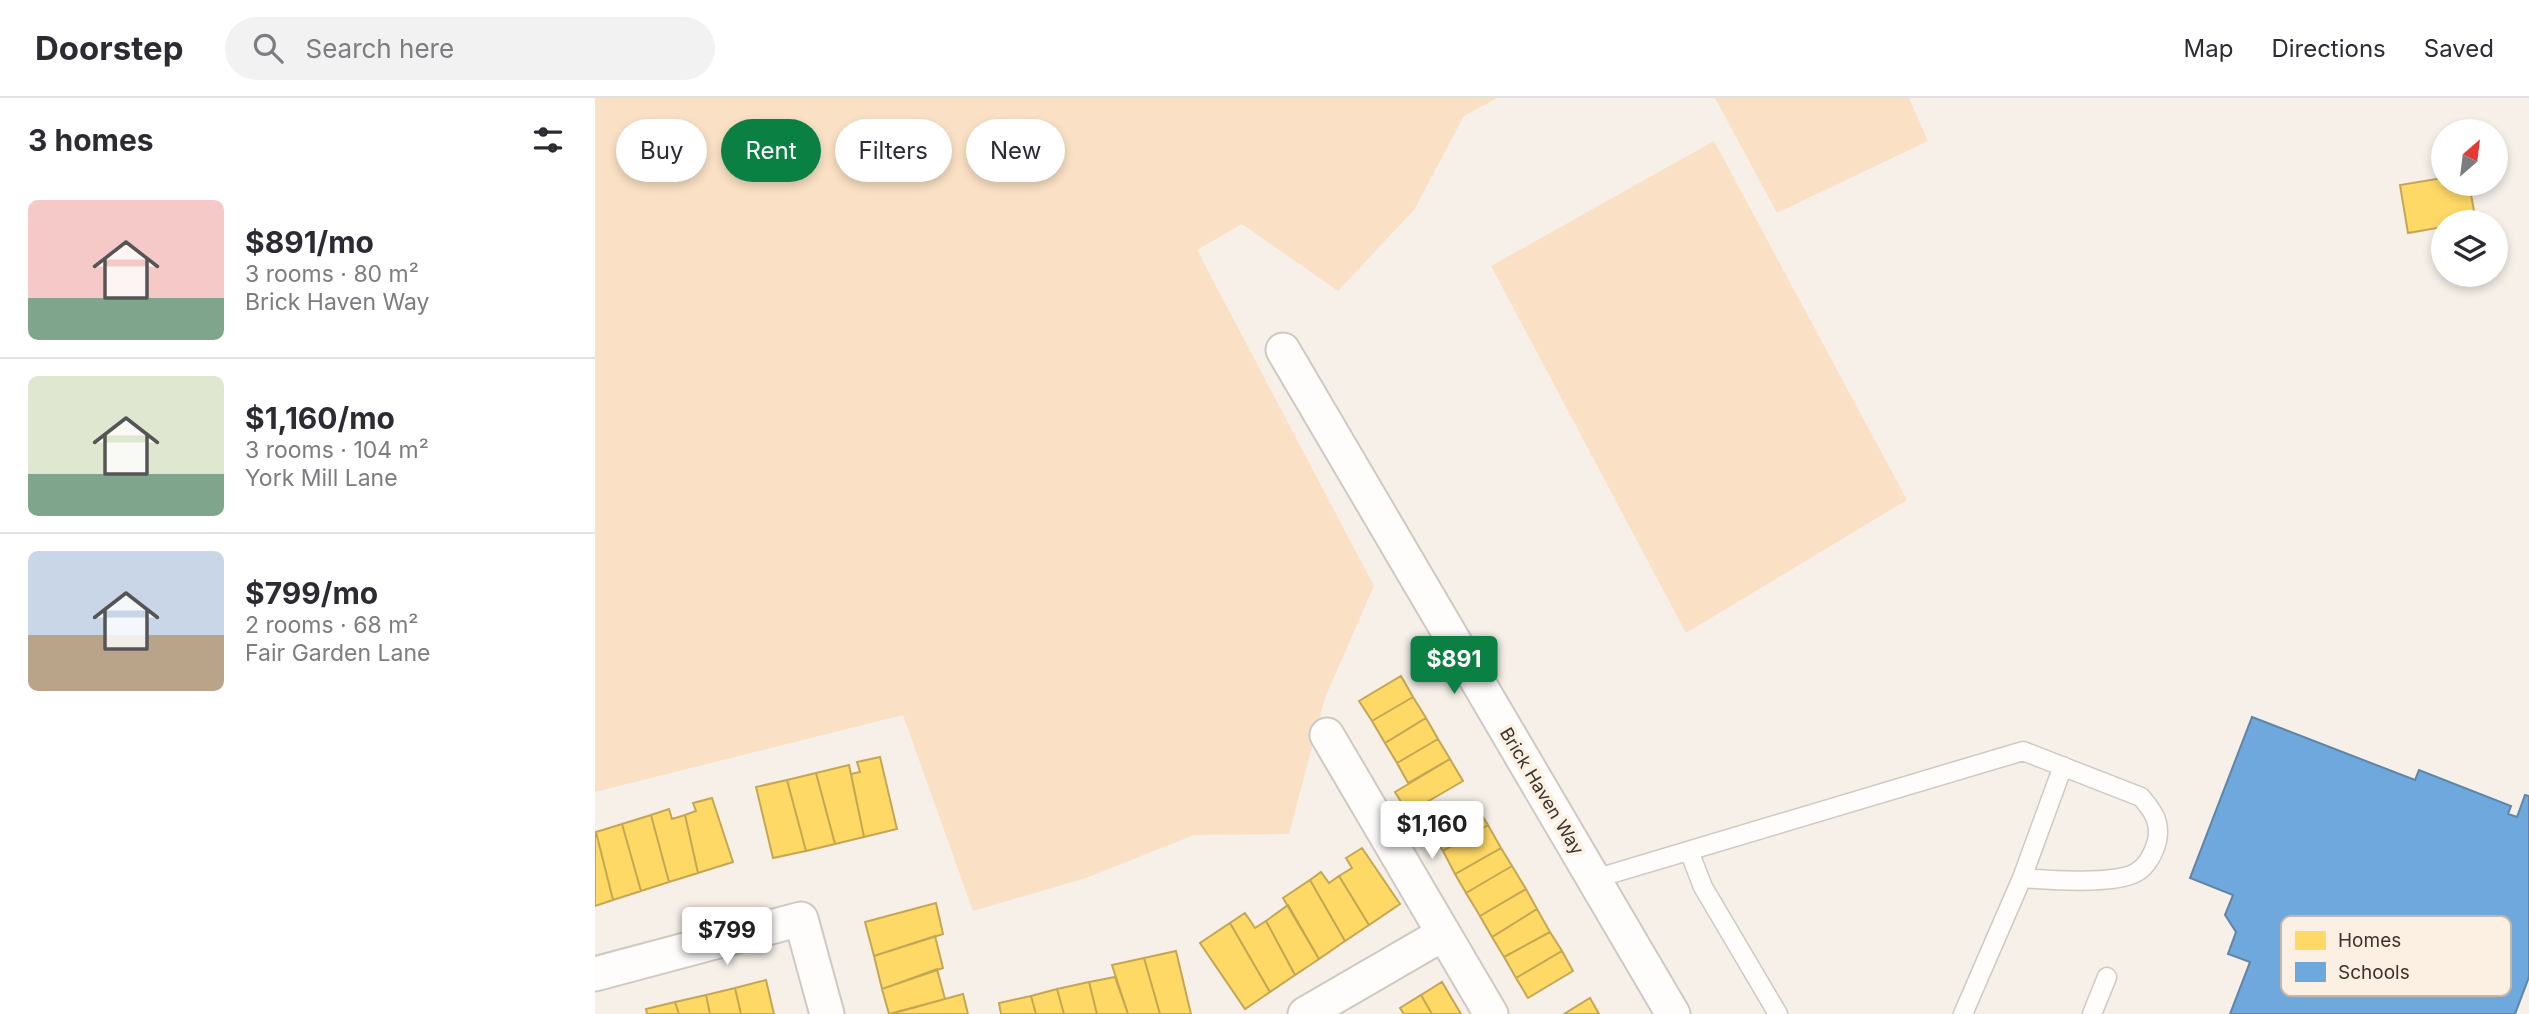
<!DOCTYPE html>
<html lang="en">
<head>
<meta charset="utf-8">
<style>
	:root { --surface:#fff; --page:#f2f2f3; --text:#2b2b33; --muted:#7c7c81; --line:#e1e1e2; --accent:#0b8043 }
	body { margin:0; font-family:Inter,sans-serif; background:var(--page); color:var(--text); height:100vh; display:flex; flex-direction:column; font-size:26px; white-space:nowrap }
	* { box-sizing:border-box; margin:0 }
	p { font-size:23px; color:var(--muted) }
	.icon { flex:none; width:38px; height:38px; fill:none; stroke:currentColor; stroke-width:2; stroke-linecap:round; stroke-linejoin:round }
	.map { position:relative; flex:1; overflow:hidden }
	.sheet { display:flex; flex-direction:column; background:var(--surface); width:595px }
	.sheet>* { flex:none }
	.top-card { position:absolute; left:21px; top:21px; width:665px; height:63px; display:flex; gap:14px }
	.needle { width:46px; rotate:28deg }
	.fabs { position:absolute; left:1836px; top:21px; display:grid; gap:14px }
	.fabs a { display:grid; place-items:center; width:77px; height:77px; border-radius:50%; background:var(--surface); box-shadow:0 4px 10px #0003; font-size:35px }
	.price { position:absolute; translate:-50% -60px; padding:0 16px; border-radius:7px; background:#fff; color:#222; font-size:23px; line-height:46px; filter:drop-shadow(0 2px 4px #0008) }
	.price::after { content:''; position:absolute; left:50%; top:42px; width:21px; height:16px; margin-left:-10px; background:inherit; clip-path:polygon(0 0,100% 0,50% 100%) }
	.price.selected { background:var(--accent); color:#fff }
	ul { padding:0; list-style:none }
	li { display:flex; align-items:center; gap:21px; height:175px; padding:0 28px }
	li+li { border-top:2px solid var(--line) }
	li span { display:grid; place-items:center; flex:none; width:196px; height:140px; border-radius:10px; color:#555 }
	li>.icon { margin-inline-start:auto }
	span .icon { width:84px; height:84px; fill:#fffc; stroke-width:1 }
	li b { font-size:30px }
	h2 { display:flex; justify-content:space-between; align-items:center; height:84px; padding:0 28px; font-size:30px }
	.tag { padding:0 24px; border-radius:32px; background:var(--surface); box-shadow:0 4px 10px #0003; font-size:24px; line-height:63px }
	.tag.selected { background:var(--accent); color:#fff }
	header { display:flex; align-items:center; gap:42px; box-sizing:border-box; height:98px; padding:0 35px; background:var(--surface); border-bottom:2px solid var(--line) }
	header strong { font-size:33px }
	nav { display:flex; gap:38px; margin-inline-start:auto; font-size:24px }
	.search { width:490px; height:63px; background:var(--page); display:flex; align-items:center; gap:18px; box-sizing:border-box; padding:0 24px; border-radius:38px; color:var(--muted); font-size:26px }
	main { display:flex; flex:1; min-height:0 }
	.map>svg:first-child { display:block }
	.green { fill:#fae1c5 }
	.homes { fill:#ffd966; stroke:#c4a754; stroke-width:2 }
	.schools { fill:#6fa8dc; stroke:#5f85a7; stroke-width:2 }
	.lines { fill:none; stroke-linecap:round; stroke-linejoin:round }
	.lane-casing { stroke:#cfc9c2; stroke-width:21 }
	.street-casing { stroke:#cfc9c2; stroke-width:37 }
	.lane { stroke:#fefdfc; stroke-width:18 }
	.street { stroke:#fefdfc; stroke-width:33 }
	.labels { text-anchor:middle; dominant-baseline:central; stroke-width:7; stroke-linejoin:round; paint-order:stroke }
	.street-label { font-size:18px; fill:#3b332b; stroke:#fcf0e3 }
	.key { fill:#fcf0e3; stroke:#c2b7ac; stroke-width:2 }
	.key-label { font-size:19px; fill:#3b332b }
</style>
</head>
<body>
<header>
<strong>Doorstep</strong>
<div class="search"><svg class="icon" aria-label="search" viewBox="0 0 24 24"><circle cx="10" cy="10" r="6"/><path d="M15 15l6 6"/></svg>Search here</div>
<nav><a>Map</a><a>Directions</a><a>Saved</a></nav>
</header>
<main>
<section class="sheet">
<h2>3 homes<svg class="icon" aria-label="filters" viewBox="0 0 24 24"><path d="M4 7h16M4 17h16"/><circle cx="9" cy="7" r="2"/><circle cx="15" cy="17" r="2"/></svg></h2>
<ul>
<li><span style="background:linear-gradient(#f6c9c9 70%,#7fa58c 0)"><svg class="icon" aria-label="home" viewBox="0 0 24 24"><path d="M3 11l9-7 9 7M6 9v11h12V9"/></svg></span><div><b>$891/mo</b><p>3 rooms · 80 m²</p><p>Brick Haven Way</p></div></li>
<li><span style="background:linear-gradient(#dfe7d0 70%,#7fa58c 0)"><svg class="icon" aria-label="home" viewBox="0 0 24 24"><path d="M3 11l9-7 9 7M6 9v11h12V9"/></svg></span><div><b>$1,160/mo</b><p>3 rooms · 104 m²</p><p>York Mill Lane</p></div></li>
<li><span style="background:linear-gradient(#c9d6e8 60%,#b9a48a 0)"><svg class="icon" aria-label="home" viewBox="0 0 24 24"><path d="M3 11l9-7 9 7M6 9v11h12V9"/></svg></span><div><b>$799/mo</b><p>2 rooms · 68 m²</p><p>Fair Garden Lane</p></div></li>
</ul>
</section>
<div class="map">
<svg width="1934" height="916" viewBox="0 0 1934 916">
	<rect width="100%" height="100%" fill="#f6f0e9"/>
	<path class="green" d="M0 0H902L869 18 819 112 743 193 647 126 602 152 779 488 730 600 694 736 599 737 491 780 378 813 308 617 0 694Z
		M1120 0H1314L1333 43 1182 115Z
		M1119 43 1312 402 1091 535 896 168Z"/>
	<path class="homes" d="M1848 80V86H1874L1881 123 1848 124V129L1813 135 1805 87Z
		M806 578 818 599 777 623 764 603Z
		M818 599 831 620 790 645 777 623Z
		M831 620 843 641 802 665 790 645Z
		M843 641 855 661 813 685 802 665Z
		M285 659 302 731 269 739 256 676 265 674 262 664Z
		M855 661 868 683 813 715 800 694Z
		M254 667 269 739 240 746 221 675Z
		M221 675 240 746 211 753 192 682Z
		M192 682 211 753 178 760 161 689Z
		M117 700 138 764 103 775 90 717 101 713 98 705Z
		M880 706 893 727 848 753 835 732Z
		M74 711 77 721 90 717 103 775 74 784 56 717Z
		M56 717 74 784 46 793 27 726Z
		M27 726 46 793 18 802 1 734Z
		M893 727 906 750 860 776 848 753Z
		M1 734 18 802 0 808V734Z
		M767 750 805 806 774 827 744 778 757 770 751 760Z
		M906 750 917 768 871 795 860 776Z
		M917 768 931 791 885 818 871 795Z
		M726 774 734 785 744 778 774 827 750 843 715 782Z
		M715 782 750 843 724 861 688 800Z
		M931 791 942 811 897 839 885 818Z
		M341 805 348 836 279 858 270 824Z
		M693 807 724 861 700 877 671 823Z
		M942 811 955 834 909 859 897 839Z
		M650 815 660 830 671 823 700 877 675 894 635 825Z
		M635 825 675 894 650 911 605 845Z
		M955 834 967 853 921 880 909 859Z
		M340 838 348 870 287 891 279 858Z
		M581 853 596 916H565L549 860Z
		M967 853 978 873 933 900 921 880Z
		M549 860 565 916H533L517 867Z
		M342 871 350 901 294 916 287 891Z
		M520 879 533 916H502L494 884Z
		M171 882 179 916H146L140 890Z
		M494 884 502 916H469L462 891Z
		M847 884 866 916H837L826 897Z
		M140 890 146 916H115L111 897Z
		M462 891 469 916H441L436 898Z
		M368 896 373 916H296Z
		M111 897 115 916H84L80 904Z
		M826 897 837 916H809L805 910Z
		M436 898 441 916H406L404 905Z
		M995 900 1004 916H969Z
		M80 904 84 916H52L51 911Z"/>
	<path class="schools" d="M1657 619 1820 682 1824 672 1916 708 1913 716 1922 719 1930 697 1934 698V879L1920 916H1635L1655 864 1633 856 1641 834 1630 817 1638 797 1595 780Z"/>
	<g class="lines">
		<g class="lane-casing">
			<path id="lane" d="M1094 753 1108 789 1183 916
				M1427 780 1468 668
				M999 781 1428 653 1546 699C1558 713 1566 724 1562 743 1559 755 1552 768 1542 774 1522 787 1451 782 1427 780L1368 916
				M1497 916 1512 879"/>
		</g>
		<g class="street-casing">
			<path id="street" d="M688 252 1078 916
				M732 637 896 916
				M0 876 206 821 232 916
				M710 916 848 836"/>
		</g>
		<use href="#lane" class="lane"/>
		<use href="#street" class="street"/>
	</g>
	<g class="labels">
		<g class="street-label">
			<text transform="translate(947 693) rotate(59)">Brick Haven Way</text>
		</g>
	</g>
	<rect x="1686" y="818" width="230" height="80" rx="10" class="key"/>
	<rect x="1700" y="833" width="31" height="19" fill="#ffd966"/>
	<rect x="1700" y="864" width="31" height="20" fill="#6fa8dc"/>
	<g class="key-label">
		<text x="1743" y="849">Homes</text>
		<text x="1743" y="881">Schools</text>
	</g>
</svg>
<div class="fabs">
<a><svg class="needle" viewBox="-14 -14 28 28"><path d="M0-13l5 13h-10z" fill="#e53935"/><path d="M0 13l5-13h-10z" fill="#7c7c81"/></svg></a>
<a><svg class="icon" aria-label="layers" viewBox="0 0 24 24"><path d="M12 4l9 5-9 5-9-5zM3 14l9 5 9-5"/></svg></a>
</div>
<b class="price selected" style="left:859px;top:598px">$891</b>
<b class="price" style="left:837px;top:763px">$1,160</b>
<b class="price" style="left:132px;top:869px">$799</b>
<div class="top-card">
<a class="tag">Buy</a>
<a class="tag selected">Rent</a>
<a class="tag">Filters</a>
<a class="tag">New</a>
</div>
</div>
</main>
</body>
</html>
